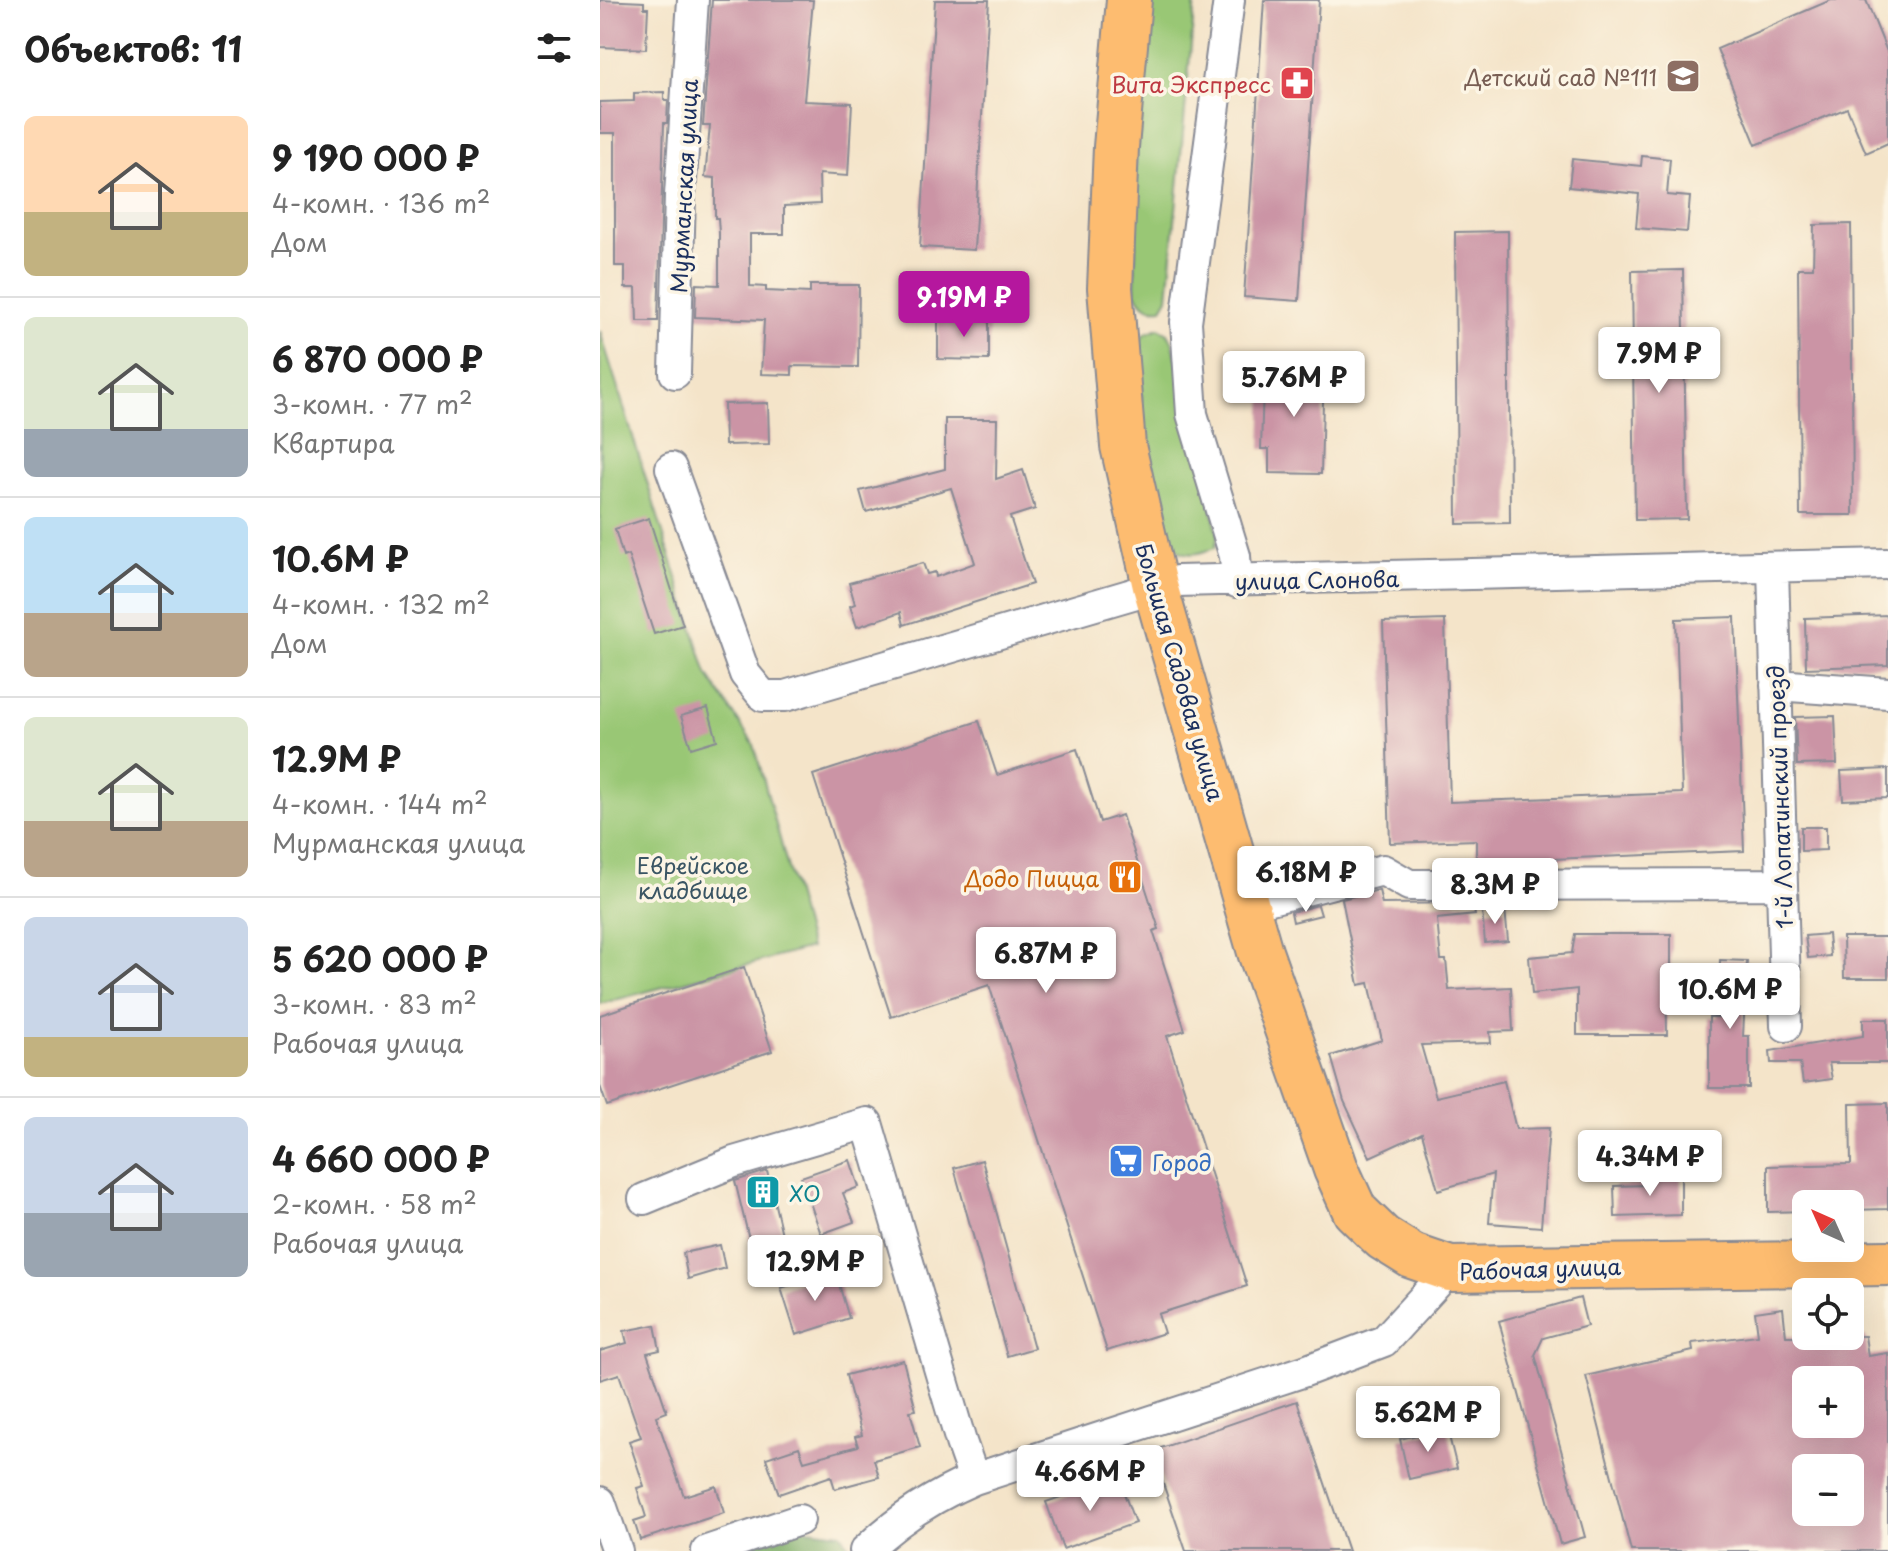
<!DOCTYPE html>
<html lang="ru">
<head>
<meta charset="utf-8">
<style>
	:root { --surface:#fff; --page:#f2f2f2; --text:#222; --muted:#767676; --line:#e0e0e0; --accent:#b5179e }
	body { margin:0; font-family:"Playpen Sans",sans-serif; background:var(--page); color:var(--text); height:100vh; display:flex; flex-direction:column; font-size:30px; white-space:nowrap }
	* { box-sizing:border-box; margin:0 }
	p { font-size:26px; color:var(--muted) }
	.icon { flex:none; width:44px; height:44px; fill:none; stroke:currentColor; stroke-width:2; stroke-linecap:round; stroke-linejoin:round }
	.map { position:relative; flex:1; overflow:hidden }
	.side { display:flex; flex-direction:column; background:var(--surface); width:600px }
	.side>* { flex:none }
	.needle { width:52px; rotate:315deg }
	.controls { position:absolute; left:1192px; top:1190px; display:grid; gap:16px }
	.controls a { display:grid; place-items:center; width:72px; height:72px; border-radius:12px; background:var(--surface); box-shadow:0 8px 32px #0002; font-size:40px }
	.price { position:absolute; translate:-50% -68px; padding:0 18px; border-radius:8px; background:#fff; color:#222; font-size:26px; line-height:52px; filter:drop-shadow(0 2px 4px #0008) }
	.price::after { content:''; position:absolute; left:50%; top:48px; width:24px; height:18px; margin-left:-12px; background:inherit; clip-path:polygon(0 0,100% 0,50% 100%) }
	.price.active { background:var(--accent); color:#fff }
	ul { padding:0; list-style:none }
	li { display:flex; align-items:center; gap:24px; height:200px; padding:0 24px }
	li+li { border-top:2px solid var(--line) }
	li span { display:grid; place-items:center; flex:none; width:224px; height:160px; border-radius:12px; color:#555 }
	li>.icon { margin-inline-start:auto }
	span .icon { width:96px; height:96px; fill:#fffc; stroke-width:1 }
	li b { font-size:34px }
	h2 { display:flex; justify-content:space-between; align-items:center; height:96px; padding:0 24px; font-size:34px }
	main { display:flex; flex:1; min-height:0 }
	.map>svg:first-child { display:block }
	.green { fill:#99c775; stroke:#5a7b6a; stroke-width:2 }
	.forest { fill:#7aac66; stroke:#4a6e62; stroke-width:2 }
	.building { fill:#cb94a5; fill-rule:evenodd }
	.lines { fill:none; stroke-linecap:round; stroke-linejoin:round }
	.street-casing { stroke:#888a94; stroke-width:34 }
	.primary-casing { stroke:#888a94; stroke-width:48 }
	.street { stroke:#fff; stroke-width:30 }
	.primary { stroke:#fdbc70; stroke-width:44 }
	.labels { text-anchor:middle; dominant-baseline:central; stroke-width:7; stroke-linejoin:round; paint-order:stroke }
	.education-label { font-size:22px; fill:#785e54; stroke:#fcf5e5; text-anchor:end }
	.health-label { font-size:22px; fill:#be3a42; stroke:#fcf5e5; text-anchor:end }
	.street-label { font-size:22px; fill:#1b2f5e; stroke:#fcf5e5 }
	.park-label { font-size:22px; fill:#3a5564; stroke:#fcf5e5 }
	.food-label { font-size:22px; fill:#c56008; stroke:#fcf5e5; text-anchor:end }
	.shop-label { font-size:22px; fill:#366cbe; stroke:#fcf5e5; text-anchor:start }
	.culture-label { font-size:22px; fill:#0d838f; stroke:#fcf5e5; text-anchor:start }
</style>
</head>
<body>
<main>
<section class="side">
<h2>Объектов: 11<svg class="icon" aria-label="filters" viewBox="0 0 24 24"><path d="M4 7h16M4 17h16"/><circle cx="9" cy="7" r="2"/><circle cx="15" cy="17" r="2"/></svg></h2>
<ul>
<li><span style="background:linear-gradient(#ffd9b3 60%,#c2b280 0)"><svg class="icon" aria-label="home" viewBox="0 0 24 24"><path d="M3 11l9-7 9 7M6 9v11h12V9"/></svg></span><div><b>9 190 000 ₽</b><p>4-комн. · 136 m²</p><p>Дом</p></div></li>
<li><span style="background:linear-gradient(#dfe7d0 70%,#9aa5b1 0)"><svg class="icon" aria-label="home" viewBox="0 0 24 24"><path d="M3 11l9-7 9 7M6 9v11h12V9"/></svg></span><div><b>6 870 000 ₽</b><p>3-комн. · 77 m²</p><p>Квартира</p></div></li>
<li><span style="background:linear-gradient(#bfe0f5 60%,#b9a48a 0)"><svg class="icon" aria-label="home" viewBox="0 0 24 24"><path d="M3 11l9-7 9 7M6 9v11h12V9"/></svg></span><div><b>10.6M ₽</b><p>4-комн. · 132 m²</p><p>Дом</p></div></li>
<li><span style="background:linear-gradient(#dfe7d0 65%,#b9a48a 0)"><svg class="icon" aria-label="home" viewBox="0 0 24 24"><path d="M3 11l9-7 9 7M6 9v11h12V9"/></svg></span><div><b>12.9M ₽</b><p>4-комн. · 144 m²</p><p>Мурманская улица</p></div></li>
<li><span style="background:linear-gradient(#c9d6e8 75%,#c2b280 0)"><svg class="icon" aria-label="home" viewBox="0 0 24 24"><path d="M3 11l9-7 9 7M6 9v11h12V9"/></svg></span><div><b>5 620 000 ₽</b><p>3-комн. · 83 m²</p><p>Рабочая улица</p></div></li>
<li><span style="background:linear-gradient(#c9d6e8 60%,#9aa5b1 0)"><svg class="icon" aria-label="home" viewBox="0 0 24 24"><path d="M3 11l9-7 9 7M6 9v11h12V9"/></svg></span><div><b>4 660 000 ₽</b><p>2-комн. · 58 m²</p><p>Рабочая улица</p></div></li>
</ul>
</section>
<div class="map">
<svg width="1288" height="1551" viewBox="0 0 1288 1551">
	<rect width="100%" height="100%" fill="#fcf5e5"/>
	<filter id="ink" filterUnits="userSpaceOnUse"><feTurbulence type="fractalNoise" baseFrequency=".0125" numOctaves="2"/><feDisplacementMap in="SourceGraphic" scale="16" xChannelSelector="R" yChannelSelector="G"/><feConvolveMatrix kernelMatrix="1 2 1 2 8 2 1 2 1" color-interpolation-filters="sRGB"/></filter>
	<filter id="wash" filterUnits="userSpaceOnUse"><feTurbulence type="fractalNoise" baseFrequency=".006" numOctaves="4" result="noise"/><feDisplacementMap in="SourceGraphic" scale="32" xChannelSelector="R" yChannelSelector="G"/><feGaussianBlur stdDeviation="1.8" result="paint"/><feColorMatrix in="noise" values="0 0 0 0 0 0 0 0 0 0 0 0 0 0 0 0 0 1.4 0 .05"/><feComposite in="paint" operator="in"/></filter>
	<g filter="url(#wash)">
		<rect width="100%" height="100%" fill="#f4e4c9"/>
		<path class="green" d="M550 0H595L568 298 562 308C547 310 541 304 535 291L536 150Z
			M559 328 568 333 573 343 618 535 615 548C598 554 587 558 572 546L544 435 538 341 546 333Z
			M0 331 107 674 154 745 210 948 0 1004Z"/>
		<path class="forest" d="M199 1528 241 1533 253 1551H134Z"/>
		<g id="blocks">
			<path class="building" d="M0 0 44 2V8H48L46 49 0 47Z
				M112 0H213L204 101 252 103 248 176 219 174 220 204 184 206V234H150V286L166 287V291L210 293V285H259L258 367 192 366V375L161 374 164 320 95 317 96 284 119 285V233L118 218H115V178L105 177 110 126H103Z
				M335 0H389L374 250 320 247Z
				M664 0H719L699 301 644 297Z
				M1231 0H1266L1288 54V143L1266 153 1247 108 1156 145 1117 49Z
				M64 92V100H68L67 123H64L58 321H37L36 288H25V266H15V133H0V102L34 101V93Z
				M1042 156 1070 159 1067 195 1090 197 1087 232 1036 228 1039 194 969 187 972 159 1041 166Z
				M1251 224 1253 515H1200L1198 268H1213L1214 225Z
				M908 231 910 523 857 524 855 232Z
				M1083 270 1087 519 1035 520 1032 271Z
				M338 318H389V360L338 359Z
				M671 364 724 365 721 474 669 473V449H661L663 386H671Z
				M168 403 169 444 125 445 124 404Z
				M345 419H397L396 479 423 470 435 509 410 517 432 584 304 625 301 612 257 627 250 606 255 604 249 583 323 563 327 574 335 572 336 577 375 563 351 488 266 512 260 491 345 469Z
				M49 518 83 625 54 634 28 555 23 557 15 529Z
				M1288 615V665L1206 668 1205 618Z
				M1135 617 1144 851 876 862V840L790 843 783 622 845 620 850 802 1082 793 1076 619Z
				M108 708 117 740 91 748 81 716Z
				M1235 716 1237 764 1197 765 1195 717Z
				M379 721 397 775 477 749 500 822 522 815 559 929 553 931 585 1030 567 1036 647 1286 558 1314 564 1333 507 1351 389 985 291 1017 213 775Z
				M1288 769V798L1243 800 1241 771Z
				M1201 827H1226V850L1201 851Z
				M779 890 782 904 873 903 875 915 837 919 841 960H846L849 990 911 987 913 1031 890 1032 891 1043 821 1045 836 1097 904 1081 916 1129 949 1128 941 1227 889 1223 893 1174 838 1190 822 1133 770 1157 744 1101 731 1056 782 1040 769 983 759 985 742 899Z
				M718 905 721 915 693 922 691 912Z
				M905 908 908 941 885 943 882 910Z
				M975 934H1071V968H1066L1067 1035H977V989L932 994 929 957 972 953Z
				M1228 934 1230 956 1208 958 1205 936Z
				M1243 937H1288V978H1244Z
				M1120 960 1147 961 1143 1036H1149V1088H1109V1017H1118Z
				M144 967 172 1051 7 1106 0 1086V1015Z
				M1263 1019H1288V1063H1229L1232 1079 1203 1083 1200 1063H1171L1170 1051 1263 1036Z
				M1288 1103V1209L1250 1210V1204H1206V1211L1168 1212V1166L1251 1164 1250 1104Z
				M250 1160 259 1187 243 1193 254 1222 221 1234 201 1177Z
				M382 1160 434 1348 407 1356 354 1168Z
				M167 1171 184 1243 152 1251 135 1181Z
				M1081 1176V1215L1015 1217 1014 1186 1049 1185 1048 1177Z
				M120 1245 125 1268 88 1279 83 1253Z
				M235 1271 249 1318 196 1335 181 1288Z
				M980 1298 987 1326 943 1338 935 1355 985 1537 960 1544 899 1321Z
				M1183 1308 1186 1336H1265L1268 1356 1288 1353V1551H1031L986 1376 1093 1351 1092 1343 1158 1335 1155 1312ZM1206 1380H1250V1424H1206ZM1206 1468H1250V1512H1206Z
				M55 1325 60 1350 47 1353 67 1412 56 1416 84 1496 116 1486 124 1513 40 1540 34 1521 46 1517 37 1488 44 1486 29 1441 41 1437 19 1374 0 1380V1351L27 1343 24 1331Z
				M303 1360 316 1410 310 1411 320 1447 274 1460 279 1477 235 1489 231 1476 179 1494 166 1458 199 1447 204 1461 258 1446 255 1437 262 1435 246 1375Z
				M697 1401 748 1551H586L552 1451Z
				M847 1428 857 1468 809 1479 800 1439Z
				M518 1477 535 1523 463 1549 446 1502Z"/>
		</g>
	</g>
	<g filter="url(#ink)">
		<use href="#blocks" fill-opacity="0" stroke="#888a94" stroke-width="2"/>
		<g class="lines">
			<g class="street-casing">
				<path id="street" d="M629 0 586 322 592 414 635 556 637 582
					M75 373 80 195 93 0
					M71 468 145 674 163 696H185L577 581 1288 564
					M1173 568 1186 1026
					M1176 685 1288 693
					M647 905 783 870 809 885 1182 884
					M44 1199 134 1162 267 1123 361 1442 374 1479
					M0 1502 17 1551
					M107 1551 199 1520
					M265 1551C298 1519 332 1497 374 1479L705 1371 784 1341 850 1269"/>
			</g>
			<g class="primary-casing">
				<path id="primary" d="M529 0 516 147 510 288 523 446 555 586 660 952 736 1169 755 1211 783 1238 812 1256 850 1269 1288 1263"/>
			</g>
			<use href="#street" class="street"/>
			<use href="#primary" class="primary"/>
		</g>
	</g>
	<defs>
		<g id="school-square" transform="scale(1.8)"><rect x="-9" y="-9" width="18" height="18" rx="4" fill="#8d6e63" stroke="#fcf5e5"/><path d="M0-5L7-2L0 1L-7-2ZM-4 1L0 2.5L4 1V4Q0 6-4 4Z" fill="#fff"/></g>
		<g id="pharmacy-square" transform="scale(1.8)"><rect x="-9" y="-9" width="18" height="18" rx="4" fill="#e0444e" stroke="#fcf5e5"/><path d="M-2-6h4v4h4v4h-4v4h-4v-4h-4v-4h4Z" fill="#fff"/></g>
		<g id="restaurant-square" transform="scale(1.8)"><rect x="-9" y="-9" width="18" height="18" rx="4" fill="#e8710a" stroke="#fcf5e5"/><path d="M-5-6h1v4h1v-4h1v4h1v-4h1v5L-1.5 .5V6h-2V.5L-5-1ZM5-6V6H3V1.5H1.5Q1.5-4 5-6Z" fill="#fff"/></g>
		<g id="supermarket-square" transform="scale(1.8)"><rect x="-9" y="-9" width="18" height="18" rx="4" fill="#3f7fe0" stroke="#fcf5e5"/><path d="M-6-5.5h2.5l.6 2H6L4.5 2H-2.5L-4.4-4H-6ZM-1.5 3.2a1.3 1.3 0 1 0 .1 0ZM3 3.2a1.3 1.3 0 1 0 .1 0Z" fill="#fff"/></g>
		<g id="building-square" transform="scale(1.8)"><rect x="-9" y="-9" width="18" height="18" rx="4" fill="#0f9aa8" stroke="#fcf5e5"/><path d="M-4-6H4V6H1V3H-1V6H-4ZM-2.5-4.3h1.7v1.8h-1.7ZM.8-4.3h1.7v1.8H.8ZM-2.5-1h1.7V.8h-1.7ZM.8-1h1.7V.8H.8Z" fill="#fff"/></g>
	</defs>
	<g fill-rule="evenodd">
		<use href="#school-square" x="1083" y="76"/>
		<use href="#pharmacy-square" x="697" y="83"/>
		<use href="#restaurant-square" x="525" y="877"/>
		<use href="#supermarket-square" x="526" y="1161"/>
		<use href="#building-square" x="163" y="1192"/>
	</g>
	<g class="labels">
		<g class="education-label">
			<text x="1057" y="76">Детский сад №111</text>
		</g>
		<g class="health-label">
			<text x="671" y="83">Вита Экспресс</text>
		</g>
		<g class="street-label">
			<text transform="translate(83 186) rotate(-87)">Мурманская улица</text>
			<text transform="translate(717 579) rotate(-1)">улица Слонова</text>
			<text transform="translate(581 672) rotate(74)">Большая Садовая улица</text>
			<text transform="translate(1179 797) rotate(-92)">1-й Лопатинский проезд</text>
			<text transform="translate(940 1268) rotate(-2)">Рабочая улица</text>
		</g>
		<g class="park-label">
			<text x="93" y="864">Еврейское<tspan x="93" dy="25">кладбище</tspan></text>
		</g>
		<g class="food-label">
			<text x="499" y="877">Додо Пицца</text>
		</g>
		<g class="shop-label">
			<text x="552" y="1161">Город</text>
		</g>
		<g class="culture-label">
			<text x="189" y="1192">ХО</text>
		</g>
	</g>
</svg>
<div class="controls">
<a><svg class="needle" viewBox="-14 -14 28 28"><path d="M0-13l5 13h-10z" fill="#e53935"/><path d="M0 13l5-13h-10z" fill="#767676"/></svg></a>
<a><svg class="icon" aria-label="locate" viewBox="0 0 24 24"><circle cx="12" cy="12" r="6"/><path d="M12 2v4M12 18v4M2 12h4M18 12h4"/></svg></a>
<a>+</a>
<a>−</a>
</div>
<b class="price active" style="left:364px;top:339px">9.19M ₽</b>
<b class="price" style="left:1059px;top:395px">7.9M ₽</b>
<b class="price" style="left:694px;top:419px">5.76M ₽</b>
<b class="price" style="left:706px;top:914px">6.18M ₽</b>
<b class="price" style="left:895px;top:926px">8.3M ₽</b>
<b class="price" style="left:446px;top:995px">6.87M ₽</b>
<b class="price" style="left:1130px;top:1031px">10.6M ₽</b>
<b class="price" style="left:1050px;top:1198px">4.34M ₽</b>
<b class="price" style="left:215px;top:1303px">12.9M ₽</b>
<b class="price" style="left:828px;top:1454px">5.62M ₽</b>
<b class="price" style="left:490px;top:1513px">4.66M ₽</b>
</div>
</main>
</body>
</html>
